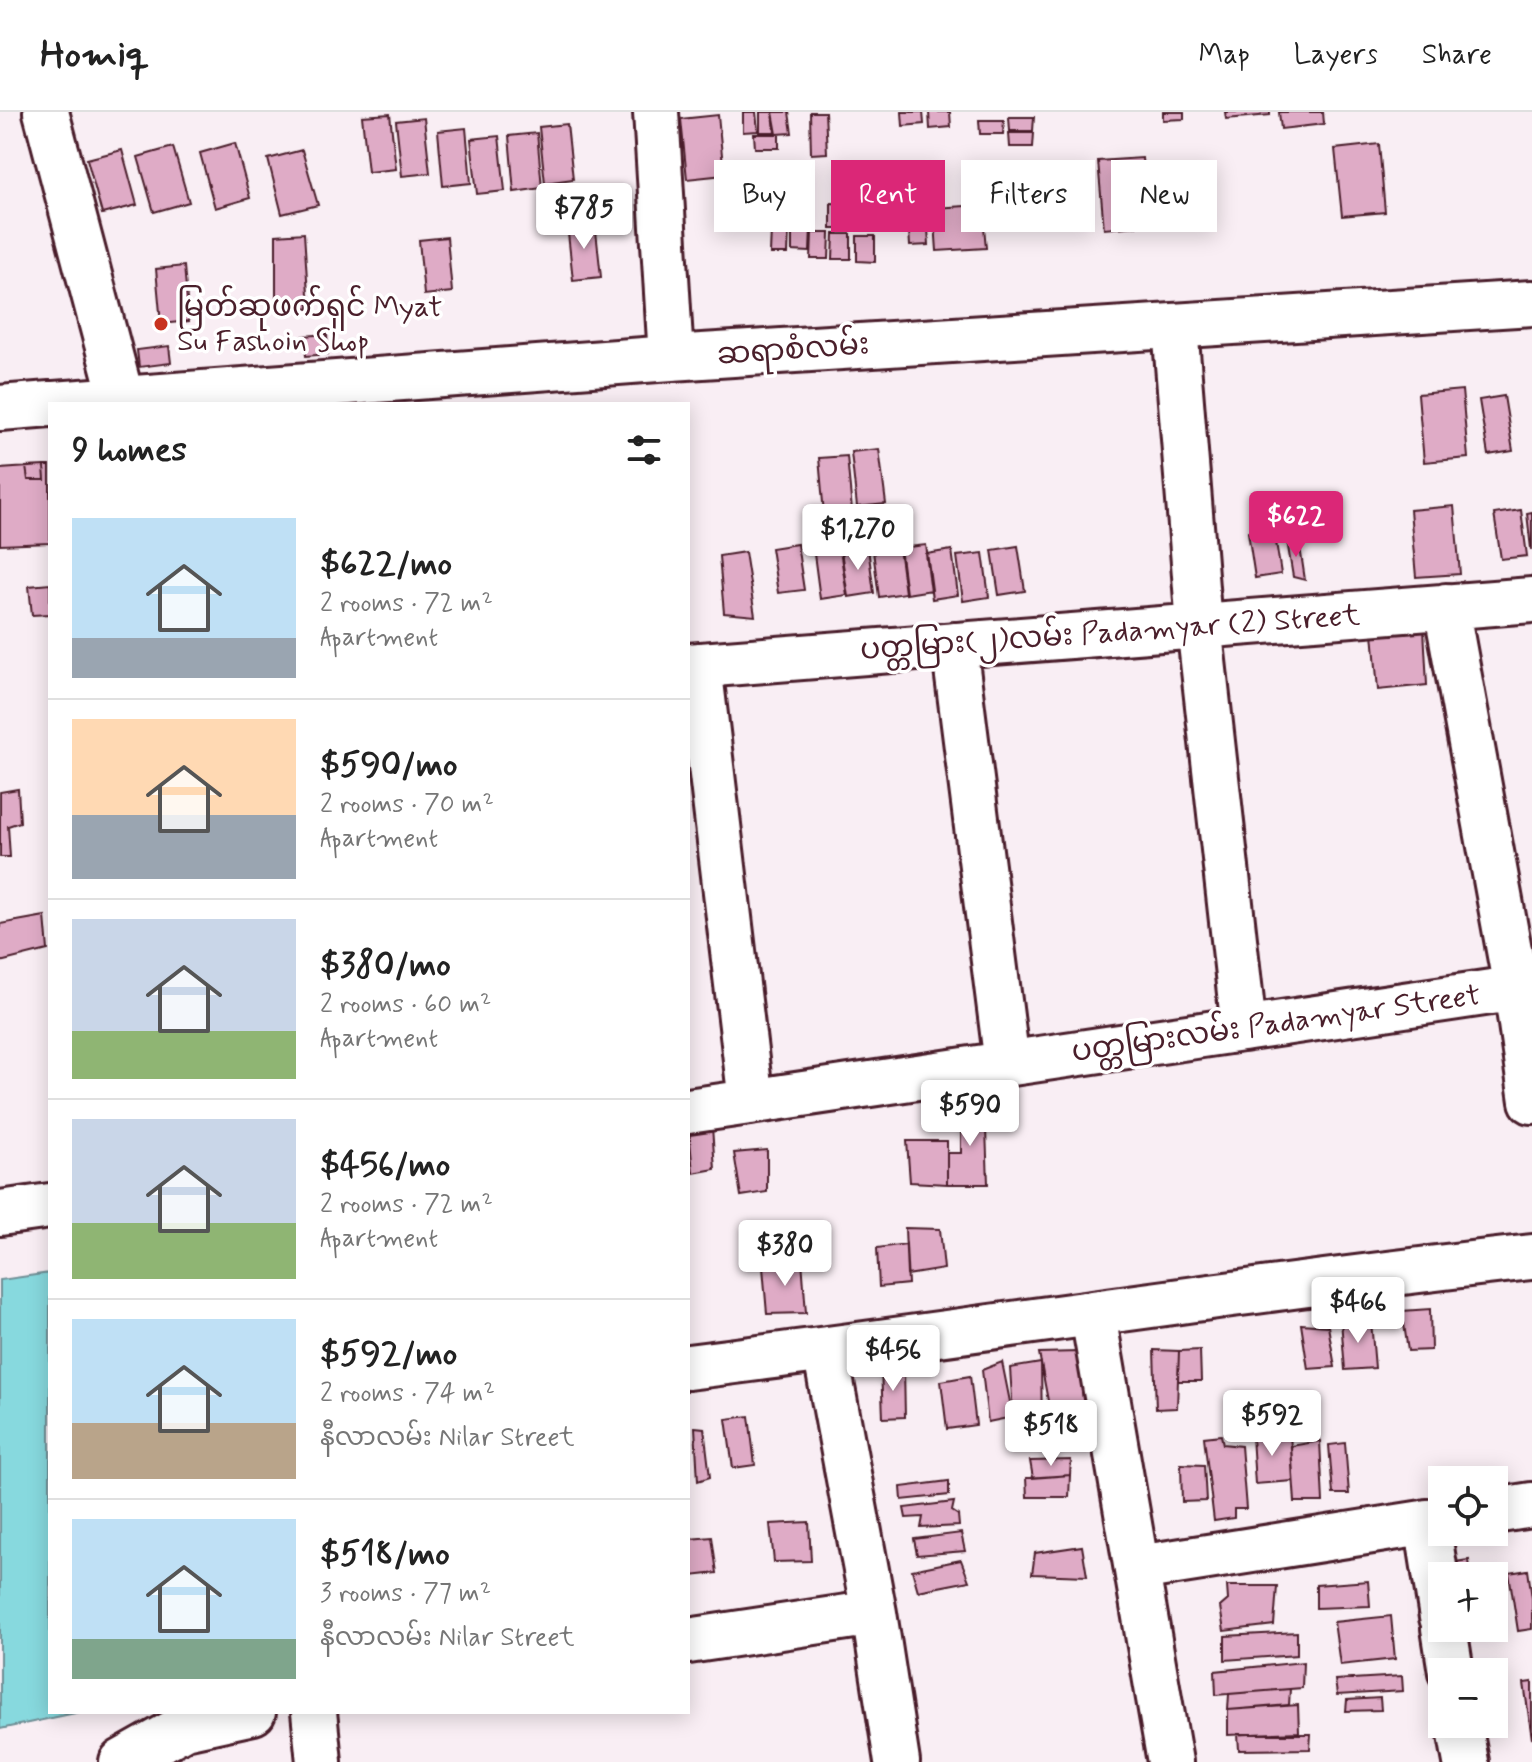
<!DOCTYPE html>
<html lang="en">
<head>
<meta charset="utf-8">
<style>
	:root { --surface:#fff; --page:#f2f2f2; --text:#222; --muted:#767676; --line:#e0e0e0; --accent:#db2777 }
	body { margin:0; font-family:Mynerve,"Noto Sans Myanmar",sans-serif; background:var(--page); color:var(--text); height:100vh; display:flex; flex-direction:column; font-size:30px; white-space:nowrap }
	* { box-sizing:border-box; margin:0 }
	p { font-size:26px; color:var(--muted) }
	.icon { flex:none; width:44px; height:44px; fill:none; stroke:currentColor; stroke-width:2; stroke-linecap:round; stroke-linejoin:round }
	.map { position:relative; flex:1; overflow:hidden }
	.details { position:absolute; left:48px; top:290px; width:642px; height:1312px; display:flex; flex-direction:column; background:var(--surface); border-radius:0px; box-shadow:0 4px 20px #0003 }
	.details>* { flex:none }
	.guide { position:absolute; left:714px; top:48px; width:698px; height:72px; display:flex; gap:16px }
	.controls { position:absolute; left:1428px; top:1354px; display:grid; gap:16px }
	.controls a { display:grid; place-items:center; width:80px; height:80px; border-radius:0px; background:var(--surface); box-shadow:0 4px 20px #0003; font-size:40px }
	.price { position:absolute; translate:-50% -68px; padding:0 18px; border-radius:8px; background:#fff; color:#222; font-size:26px; line-height:52px; filter:drop-shadow(0 2px 4px #0008) }
	.price::after { content:''; position:absolute; left:50%; top:48px; width:24px; height:18px; margin-left:-12px; background:inherit; clip-path:polygon(0 0,100% 0,50% 100%) }
	.price.current { background:var(--accent); color:#fff }
	ul { padding:0; list-style:none }
	li { display:flex; align-items:center; gap:24px; height:200px; padding:0 24px }
	li+li { border-top:2px solid var(--line) }
	li span { display:grid; place-items:center; flex:none; width:224px; height:160px; border-radius:0px; color:#555 }
	li>.icon { margin-inline-start:auto }
	span .icon { width:96px; height:96px; fill:#fffc; stroke-width:1 }
	li b { font-size:34px }
	h2 { display:flex; justify-content:space-between; align-items:center; height:96px; padding:0 24px; font-size:34px }
	.pill { padding:0 28px; border-radius:0px; background:var(--surface); box-shadow:0 4px 20px #0003; font-size:28px; line-height:72px }
	.pill.current { background:var(--accent); color:#fff }
	header { display:flex; align-items:center; gap:48px; box-sizing:border-box; height:112px; padding:0 40px; background:var(--surface); border-bottom:2px solid var(--line) }
	header strong { font-size:38px }
	nav { display:flex; gap:44px; margin-inline-start:auto; font-size:28px }
	.map>svg:first-child { display:block }
	.water { fill:#87d9de; stroke:#6f8f96; stroke-width:2 }
	.building { fill:#dfabc6; stroke:#4a1f2b; stroke-width:2 }
	.lines { fill:none; stroke-linecap:round; stroke-linejoin:round }
	.minor-casing { stroke:#4a1f2b; stroke-width:50 }
	.major-casing { stroke:#4a1f2b; stroke-width:50 }
	.minor { stroke:#fff; stroke-width:44 }
	.major { stroke:#fff; stroke-width:44 }
	.poi-dot { fill:#c8321e; stroke:#fff; stroke-width:3 }
	.labels { text-anchor:middle; dominant-baseline:central; stroke-width:7; stroke-linejoin:round; paint-order:stroke }
	.poi-label { font-size:30px; fill:#4a1f2b; stroke:#fff; text-anchor:start }
	.street-label { font-size:30px; fill:#4a1f2b; stroke:#fff }
</style>
</head>
<body>
<header>
<strong>Homiq</strong>
<nav><a>Map</a><a>Layers</a><a>Share</a></nav>
</header>
<div class="map">
<svg width="1532" height="1650" viewBox="0 0 1532 1650">
	<rect width="100%" height="100%" fill="#f9eef4"/>
	<filter id="ink" filterUnits="userSpaceOnUse"><feTurbulence type="fractalNoise" baseFrequency=".0125" numOctaves="2"/><feDisplacementMap in="SourceGraphic" scale="16" xChannelSelector="R" yChannelSelector="G"/><feConvolveMatrix kernelMatrix="1 2 1 2 8 2 1 2 1" color-interpolation-filters="sRGB"/></filter>
	<g filter="url(#ink)">
		<path class="water" d="M50 1161V1600H80L0 1617V1168Z"/>
		<path class="building" d="M743 0H756L758 19 743 20Z
			M760 0H773L775 20H760Z
			M773 0H789L792 21 777 22Z
			M810 0H825L827 41 811 42Z
			M902 0H923L924 12 903 14Z
			M929 0H950L951 15 930 17Z
			M1163 0H1184V7L1163 8Z
			M1225 0H1270V3L1226 7Z
			M1279 0H1323L1324 12 1281 17Z
			M390 2 396 57 368 60 362 4Z
			M718 3 724 63 687 67 681 7Z
			M1009 5H1034L1033 19H1010Z
			M424 6 430 61 402 64 396 9Z
			M979 8H1004L1003 22H980Z
			M567 12 573 67 545 71 539 15Z
			M466 16 471 71 443 74 438 19Z
			M537 21 542 76 514 80 509 24Z
			M1009 21H1034L1033 35H1010Z
			M754 22H779V36H755Z
			M499 24 505 79 477 82 471 27Z
			M235 31 250 86 215 96 200 41Z
			M1379 32 1385 100 1342 104 1335 37Z
			M173 35 189 90 154 100 138 45Z
			M122 38 137 93 102 102 87 47Z
			M302 38 318 93 282 102 268 47Z
			M1142 46 1148 113 1104 117 1098 49Z
			M926 83 929 133 910 134 907 85Z
			M860 87 878 88 877 113H859Z
			M831 91 849 92V117H831Z
			M982 93 986 136 937 139 934 96Z
			M595 110 601 165 573 168 567 112Z
			M792 114H811L810 140 792 139Z
			M771 117H789L788 142H770Z
			M304 121 309 197 276 191V123Z
			M812 121H830L829 147H811Z
			M834 122H851V147H833Z
			M857 124H875V150L857 149Z
			M447 125 452 180 424 183 419 128Z
			M184 154 189 209 161 212 156 157Z
			M327 222 328 242 306 244 304 224Z
			M169 234 171 251 139 255 137 238Z
			M1462 278 1468 346 1424 350 1418 282Z
			M1504 284 1513 339 1488 343 1479 288Z
			M879 337 886 392 857 395 851 340Z
			M847 344 852 399 824 402 819 346Z
			M44 354H50V431L0 433V357Z
			M44 354 45 368H28L26 355Z
			M1454 394 1460 462 1416 465 1410 398Z
			M1521 398 1527 444 1501 447 1494 402Z
			M1532 400V437H1531L1527 401Z
			M1274 417 1281 462 1255 466 1248 420Z
			M1299 428 1305 468 1293 465 1287 429Z
			M797 432 804 478 778 481 771 436Z
			M926 433 932 478 906 482 900 436Z
			M1018 434 1025 479 999 483 992 438Z
			M868 436 874 481 848 485 841 439Z
			M899 436 905 481 879 485 873 439Z
			M840 438 847 483 820 487 814 442Z
			M952 438 958 483 932 487 926 442Z
			M745 440 755 504 724 501 719 444Z
			M983 441 989 485 963 489 957 444Z
			M50 472V502L32 503 29 474Z
			M1424 517 1427 573 1378 578 1373 521Z
			M18 677 20 710 8 714 10 745H0V680Z
			M45 804 48 838 0 850V812Z
			M985 989 988 1072H947V1041H961V992Z
			M712 1015 715 1057 693 1061 689 1017Z
			M907 1029H947V1072L910 1070Z
			M767 1038V1080L741 1084 734 1041Z
			M905 1116 940 1117 944 1157 907 1163Z
			M906 1132 908 1172 879 1175 877 1136Z
			M802 1148 806 1201 767 1202 763 1155Z
			M1430 1197 1431 1238 1408 1239 1402 1199Z
			M1341 1208 1371 1209 1375 1256 1345 1258Z
			M1301 1212 1328 1214 1335 1255 1308 1257Z
			M1154 1238 1179 1239 1177 1296 1156 1297Z
			M1200 1238 1201 1269H1178L1179 1239Z
			M1078 1240 1086 1316 1054 1321 1039 1241Z
			M1002 1250 1013 1305 988 1310 982 1258Z
			M1041 1251 1042 1315 1014 1316 1010 1256Z
			M881 1256H904L905 1305 883 1306Z
			M970 1264 976 1313 947 1317 941 1269Z
			M749 1304 755 1353 733 1356 726 1307Z
			M695 1315 704 1316 710 1365 698 1369Z
			M1290 1321 1293 1369 1255 1372 1252 1324Z
			M1221 1323 1223 1332 1241 1334 1246 1397H1234V1406L1214 1409 1204 1325Z
			M1320 1329 1323 1390H1295L1291 1334Z
			M1345 1331 1349 1382H1333L1329 1333Z
			M1071 1348 1070 1363 1033 1366 1030 1349Z
			M1181 1352 1204 1353 1206 1389 1182 1390Z
			M1070 1363 1069 1385H1027L1026 1366Z
			M949 1369V1383L902 1388 901 1375Z
			M954 1390 952 1399 958 1403 959 1414 921 1416 923 1405 906 1406 904 1396Z
			M809 1410 811 1449 774 1450 770 1412Z
			M961 1421 965 1439 917 1443 914 1427Z
			M712 1425 717 1461 691 1464 689 1427Z
			M1082 1434 1087 1464 1032 1462 1035 1441Z
			M961 1448 969 1469 918 1479 912 1458Z
			M1469 1448 1471 1464H1443L1441 1452Z
			M1494 1456 1503 1515 1485 1518 1494 1516V1464H1476L1475 1459Z
			M1528 1458 1532 1486V1517L1518 1519 1509 1461Z
			M1368 1469 1370 1494 1316 1496V1473Z
			M1227 1474H1277L1274 1513 1224 1519 1220 1495 1228 1488Z
			M1391 1504 1395 1547 1340 1553 1334 1510Z
			M1297 1520V1543L1225 1548V1524Z
			M1303 1550 1302 1576 1216 1583 1215 1559Z
			M1402 1564 1403 1579 1337 1583 1335 1568Z
			M1532 1570V1627L1524 1571Z
			M1290 1577 1289 1593 1228 1598 1229 1582Z
			M1380 1586 1381 1598 1346 1599 1347 1588Z
			M1298 1593 1299 1620 1228 1623V1598Z
			M1238 1622H1311L1310 1637 1239 1638Z"/>
		<g class="lines">
			<g class="minor-casing">
				<path id="minor" d="M46 0 123 292
					M656 0 671 246
					M1175 215 1199 513 1244 917
					M1446 494 1516 876 1532 989
					M954 533 1007 952
					M699 553 751 990
					M688 554 1532 488
					M688 999 1532 874
					M0 1101 50 1094
					M1093 1203 1170 1650
					M825 1238 874 1501 897 1650
					M688 1255C970 1220 1250 1176 1532 1145
					M1494 1399 1532 1393
					M1427 1410 1442 1505
					M1138 1456 1442 1408
					M1444 1516 1451 1560
					M688 1529 874 1501
					M314 1600 319 1650
					M1459 1612 1466 1650
					M122 1650 184 1615 253 1600"/>
			</g>
			<g class="major-casing">
				<path id="major" d="M54 292 671 246 1532 191
					M0 296 50 292"/>
			</g>
			<use href="#minor" class="minor"/>
			<use href="#major" class="major"/>
		</g>
	</g>
	<circle class="poi-dot" cx="161" cy="212" r="8"/>
	<g class="labels">
		<g class="poi-label">
			<text x="177" y="195">မြတ်ဆုဖက်ရှင် Myat<tspan x="177" dy="34">Su Fashoin Shop</tspan></text>
		</g>
		<g class="street-label">
			<text transform="translate(793 238) rotate(-4)">ဆရာစံလမ်း</text>
			<text transform="translate(1110 521) rotate(-4)">ပတ္တမြား(၂)လမ်း Padamyar (2) Street</text>
			<text transform="translate(1276 912) rotate(-8)">ပတ္တမြားလမ်း Padamyar Street</text>
		</g>
	</g>
</svg>
<div class="controls">
<a><svg class="icon" aria-label="locate" viewBox="0 0 24 24"><circle cx="12" cy="12" r="6"/><path d="M12 2v4M12 18v4M2 12h4M18 12h4"/></svg></a>
<a>+</a>
<a>−</a>
</div>
<b class="price" style="left:584px;top:139px">$785</b>
<b class="price current" style="left:1296px;top:447px">$622</b>
<b class="price" style="left:858px;top:460px">$1,270</b>
<b class="price" style="left:970px;top:1036px">$590</b>
<b class="price" style="left:785px;top:1176px">$380</b>
<b class="price" style="left:1358px;top:1233px">$466</b>
<b class="price" style="left:893px;top:1281px">$456</b>
<b class="price" style="left:1272px;top:1346px">$592</b>
<b class="price" style="left:1051px;top:1356px">$518</b>
<div class="guide">
<a class="pill">Buy</a>
<a class="pill current">Rent</a>
<a class="pill">Filters</a>
<a class="pill">New</a>
</div>
<section class="details">
<h2>9 homes<svg class="icon" aria-label="filters" viewBox="0 0 24 24"><path d="M4 7h16M4 17h16"/><circle cx="9" cy="7" r="2"/><circle cx="15" cy="17" r="2"/></svg></h2>
<ul>
<li><span style="background:linear-gradient(#bfe0f5 75%,#9aa5b1 0)"><svg class="icon" aria-label="home" viewBox="0 0 24 24"><path d="M3 11l9-7 9 7M6 9v11h12V9"/></svg></span><div><b>$622/mo</b><p>2 rooms · 72 m²</p><p>Apartment</p></div></li>
<li><span style="background:linear-gradient(#ffd9b3 60%,#9aa5b1 0)"><svg class="icon" aria-label="home" viewBox="0 0 24 24"><path d="M3 11l9-7 9 7M6 9v11h12V9"/></svg></span><div><b>$590/mo</b><p>2 rooms · 70 m²</p><p>Apartment</p></div></li>
<li><span style="background:linear-gradient(#c9d6e8 70%,#8fb573 0)"><svg class="icon" aria-label="home" viewBox="0 0 24 24"><path d="M3 11l9-7 9 7M6 9v11h12V9"/></svg></span><div><b>$380/mo</b><p>2 rooms · 60 m²</p><p>Apartment</p></div></li>
<li><span style="background:linear-gradient(#c9d6e8 65%,#8fb573 0)"><svg class="icon" aria-label="home" viewBox="0 0 24 24"><path d="M3 11l9-7 9 7M6 9v11h12V9"/></svg></span><div><b>$456/mo</b><p>2 rooms · 72 m²</p><p>Apartment</p></div></li>
<li><span style="background:linear-gradient(#bfe0f5 65%,#b9a48a 0)"><svg class="icon" aria-label="home" viewBox="0 0 24 24"><path d="M3 11l9-7 9 7M6 9v11h12V9"/></svg></span><div><b>$592/mo</b><p>2 rooms · 74 m²</p><p>နီလာလမ်း Nilar Street</p></div></li>
<li><span style="background:linear-gradient(#bfe0f5 75%,#7fa58c 0)"><svg class="icon" aria-label="home" viewBox="0 0 24 24"><path d="M3 11l9-7 9 7M6 9v11h12V9"/></svg></span><div><b>$518/mo</b><p>3 rooms · 77 m²</p><p>နီလာလမ်း Nilar Street</p></div></li>
</ul>
</section>
</div>
</body>
</html>
